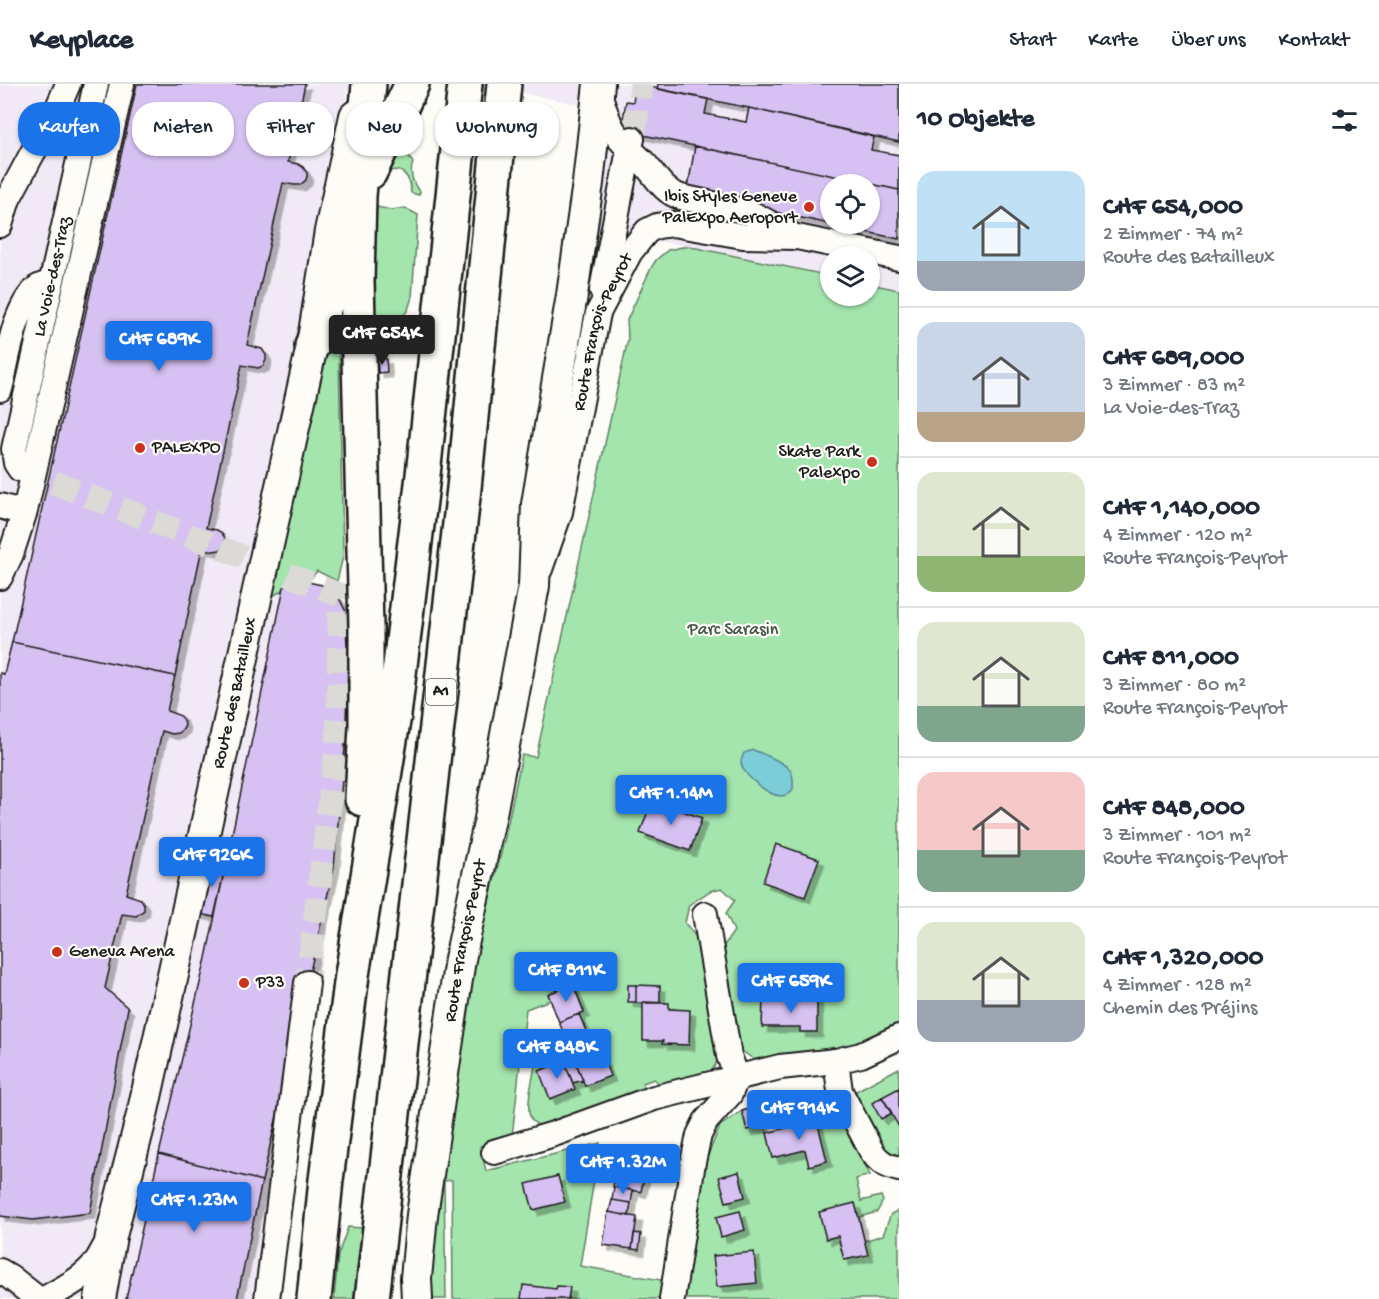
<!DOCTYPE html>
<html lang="de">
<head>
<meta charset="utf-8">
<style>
	:root { --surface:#fff; --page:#f6f6f7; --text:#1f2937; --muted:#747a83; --line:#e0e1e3; --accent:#1a73e8 }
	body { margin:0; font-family:"Gochi Hand",sans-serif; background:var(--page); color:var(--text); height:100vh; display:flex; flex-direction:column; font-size:22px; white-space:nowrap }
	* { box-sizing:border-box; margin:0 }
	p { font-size:20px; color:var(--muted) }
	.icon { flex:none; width:33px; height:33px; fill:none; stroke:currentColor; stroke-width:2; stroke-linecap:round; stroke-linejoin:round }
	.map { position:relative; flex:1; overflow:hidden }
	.drawer { display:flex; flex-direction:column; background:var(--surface); width:480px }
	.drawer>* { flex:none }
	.top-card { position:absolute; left:18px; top:18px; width:570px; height:54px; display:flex; gap:12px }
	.buttons { position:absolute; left:820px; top:90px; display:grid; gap:12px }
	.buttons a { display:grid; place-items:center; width:60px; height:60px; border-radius:50%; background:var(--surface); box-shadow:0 2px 4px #0004; font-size:30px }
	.price { position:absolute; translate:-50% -51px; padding:0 14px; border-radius:6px; background:var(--accent); color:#fff; font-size:20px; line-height:39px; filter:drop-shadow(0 2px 3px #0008) }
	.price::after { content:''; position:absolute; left:50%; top:36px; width:18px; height:14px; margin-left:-9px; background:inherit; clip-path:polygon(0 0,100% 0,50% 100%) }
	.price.active { background:#222; color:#fff }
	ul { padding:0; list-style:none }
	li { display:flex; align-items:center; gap:18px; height:150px; padding:0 18px }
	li+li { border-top:2px solid var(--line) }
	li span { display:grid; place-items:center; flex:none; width:168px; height:120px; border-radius:18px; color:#555 }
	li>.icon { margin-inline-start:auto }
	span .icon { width:72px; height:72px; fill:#fffc; stroke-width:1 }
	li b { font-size:26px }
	h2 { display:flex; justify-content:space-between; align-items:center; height:72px; padding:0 18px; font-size:26px }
	.chip { padding:0 21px; border-radius:24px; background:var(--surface); box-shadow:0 2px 4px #0004; font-size:21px; line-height:54px }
	.chip.active { background:var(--accent); color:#fff }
	header { display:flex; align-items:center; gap:36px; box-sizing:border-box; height:84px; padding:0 30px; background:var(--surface); border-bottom:2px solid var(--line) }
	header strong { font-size:28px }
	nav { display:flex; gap:33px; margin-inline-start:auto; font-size:21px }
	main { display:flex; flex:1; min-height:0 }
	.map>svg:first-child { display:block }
	.built { fill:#f1eaf6; fill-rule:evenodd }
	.green { fill:#a4e4ad; stroke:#608064; stroke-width:1.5 }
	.water { fill:#7dcdd9; stroke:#56868d; stroke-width:1.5 }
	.building { fill:#d6c1f2; stroke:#1c1c1c; stroke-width:1.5; fill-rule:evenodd; filter:url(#shadow) }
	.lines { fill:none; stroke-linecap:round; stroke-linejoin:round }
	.minor-tunnel { stroke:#dbdad6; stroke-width:24; stroke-dasharray:24 12; stroke-linecap:butt }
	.minor-casing { stroke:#1c1c1c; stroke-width:28 }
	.major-casing { stroke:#1c1c1c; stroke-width:34 }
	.highway-casing { stroke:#1c1c1c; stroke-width:38 }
	.minor { stroke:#fdfcf7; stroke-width:24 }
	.major { stroke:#fdfcf7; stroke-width:30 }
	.highway { stroke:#fdfcf7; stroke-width:33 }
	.poi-dot { fill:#c8321e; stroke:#fdfcf7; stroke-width:2 }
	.labels { text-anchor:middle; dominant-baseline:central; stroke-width:4.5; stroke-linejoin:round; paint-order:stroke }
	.shield { fill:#fdfcf7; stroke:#605f5e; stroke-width:1.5 }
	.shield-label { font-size:16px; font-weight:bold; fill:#1c1c1c }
	.poi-label { font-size:18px; fill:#1c1c1c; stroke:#fdfcf7; text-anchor:start }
	.street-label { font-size:18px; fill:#1c1c1c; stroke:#fdfcf7 }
	.park-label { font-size:18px; fill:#455848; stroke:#fdfcf7 }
</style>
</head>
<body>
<header>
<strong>Keyplace</strong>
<nav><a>Start</a><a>Karte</a><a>Über uns</a><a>Kontakt</a></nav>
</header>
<main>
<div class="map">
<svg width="899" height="1215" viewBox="0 0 899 1215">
	<defs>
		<filter id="shadow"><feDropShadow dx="5.5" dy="5.5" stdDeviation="0" flood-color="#0004"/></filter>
	</defs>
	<rect width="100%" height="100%" fill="#fdfcf7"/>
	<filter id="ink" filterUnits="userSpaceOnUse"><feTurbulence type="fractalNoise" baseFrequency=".0167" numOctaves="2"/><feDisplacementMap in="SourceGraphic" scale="12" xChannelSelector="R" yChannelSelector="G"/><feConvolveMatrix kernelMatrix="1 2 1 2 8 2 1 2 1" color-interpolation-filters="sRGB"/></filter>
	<g filter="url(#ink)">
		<path class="built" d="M0 0H349L243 513 271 514 284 504 297 498H312L327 504 338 513 343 521 346 532 348 579 345 664 340 726 334 783 304 999 281 1215H0Z
			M478 0H899V206L870 200V172H831V192L687 162 594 148 606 26ZM831 100H870V140H831Z"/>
		<path class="green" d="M397 63 398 69H407L413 79C409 87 413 102 420 107L419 111 411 109C410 92 403 82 385 88Z
			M377 123 391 126 405 124 418 131 412 213 408 226 381 258 375 259 372 163Z
			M687 162 831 192V212H870V200L899 206V942L849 965 760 980 738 964 721 866 734 847 726 829 735 816 722 804 710 807 689 821 685 839 701 859 717 977 712 987 661 1001 654 995 643 999 645 1007 542 1043C538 1041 533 1039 531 1035 525 1024 533 994 535 982L559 971 565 977 594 966 579 930 584 927 573 900 548 910 550 916 526 925 512 1053 480 1062 486 1087 600 1059 580 1182 667 1197 664 1215H453L452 1096 444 1097 446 1215H428L430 1174 475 874 505 753 522 671 536 673 628 255 627 236 651 184 656 176 668 166Z
			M333 261 337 264 339 269 343 473 337 497 317 487 308 498C290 498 283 506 270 514L327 265Z
			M899 984V1076L886 1074 857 1023 856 1007Z
			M834 1018 870 1091 856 1095 861 1117 881 1112 883 1117 877 1128 859 1133 864 1157 883 1151 891 1130 899 1126V1215H682L698 1133 706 1076 720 1042 742 1027 761 1022 767 1049 816 1036 814 1024Z
			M348 1143 363 1144 365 1153 358 1215H334L338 1171Z"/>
		<path class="water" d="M753 666C762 669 783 678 789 685 794 690 793 698 793 705 790 709 787 712 781 712 769 712 742 691 741 678 741 675 743 672 744 669Z"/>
		<path class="building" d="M137 0H305L288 78 298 80 303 83 307 89V92L306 96 300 101H294L283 99 247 261 262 265 266 271V276L263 282 258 284 242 281 206 444 217 446 222 449 225 454V460L220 466 213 467 202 464 175 592 12 558Z
			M636 0 708 15 705 30 746 38 749 24 874 53 871 66 899 71V106L648 52 621 47 626 17 633 18Z
			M658 0H899V58L749 24 657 5Z
			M695 62 899 106V155L687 109ZM831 100H870V140H831Z
			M386 274 387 288 378 289 377 275Z
			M297 498H308L322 501 336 510 340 516 345 526 348 579 345 664 334 783 262 1097 159 1070 206 874 284 503Z
			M12 558 175 592 167 627 181 632 185 640 184 644 179 649 172 650 162 647 126 810 141 815 144 820V826L136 832 122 830 105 904 128 924 90 1129 33 1136 0 1132V589L4 590Z
			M652 716 702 734 690 767 640 749Z
			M776 760 819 775 805 813 763 798Z
			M211 775 226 779 214 833 199 830Z
			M573 900 584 928 559 938 548 910Z
			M628 901H636V918H628Z
			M636 901 660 902V919H636Z
			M763 915H817V948H800V943H762Z
			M643 918 669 919V925L690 926 689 961 662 960 663 957H643Z
			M579 930 594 966 574 974 559 938Z
			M599 964 610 992 585 1002 574 974Z
			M574 974 583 996 573 999 564 977Z
			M564 977 575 1005 550 1015 539 987Z
			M899 1004V1043L882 1013Z
			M882 1013 892 1029 881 1035 872 1019Z
			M761 1022 766 1042 747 1046 742 1027Z
			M799 1035 800 1040 817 1036 827 1077 809 1082 805 1066 773 1074 767 1049 786 1044 785 1039Z
			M159 1070 262 1097 237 1215H126Z
			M618 1070 647 1076 641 1108 613 1103Z
			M739 1088 745 1113 726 1118 719 1093Z
			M558 1092 565 1118 533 1126 526 1100Z
			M614 1103 633 1106 631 1119 612 1116Z
			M612 1116 631 1119 629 1132 609 1128Z
			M855 1119 868 1171 844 1176 838 1152 826 1155 819 1128Z
			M740 1127 745 1146 721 1153 716 1133Z
			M608 1128 637 1133 632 1165 603 1161Z
			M634 1149 641 1150 639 1166 632 1165Z
			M754 1168 757 1199 717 1203 713 1172Z
			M523 1201 556 1205 557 1202 570 1203 568 1215H521Z"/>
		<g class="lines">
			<path class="minor-tunnel" d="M634 49 642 0
				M20 385 340 511 338 654 307 899"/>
			<g class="minor-casing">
				<g id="minor">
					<path d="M599 9C603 20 606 33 612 44 621 60 632 66 644 79 656 92 663 108 681 113L749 128 790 150"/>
					<path d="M0 141 8 115 32 70 53 35 68 0"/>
					<path d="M602 206 629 66 632 55"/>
					<path d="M0 305C8 275 13 226 37 204 41 201 46 200 51 199"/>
					<path id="s1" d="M20 385 16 379 14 365 96 0"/>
					<path d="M0 422 24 429"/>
					<path id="s2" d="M540 485 560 428 598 229 630 168 647 147 657 142 673 140 743 152 797 153 899 174"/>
					<path d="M0 493 11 470 25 427 122 0"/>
					<path d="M705 830 729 972 737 993"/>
					<path d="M836 977 840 1007 871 1066C878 1078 886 1082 899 1085"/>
					<path d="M494 1068 554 1050 654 1014 780 983 836 977 861 971 899 953"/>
					<path d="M0 1187 10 1193 38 1215"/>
					<path d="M44 1215C62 1205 83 1195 96 1178 101 1171 104 1163 109 1157"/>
					<path d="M267 1215 307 899"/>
					<path d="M672 1215 693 1078 699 1051 706 1037 730 1010 737 993"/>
				</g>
			</g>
			<g class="major-casing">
				<g id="major">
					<path id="s3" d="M100 1215 111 1152 142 1031 312 262 330 147 355 32"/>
					<path id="s4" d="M417 1215 416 1194 422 1131 460 875 491 730 534 502 537 420 572 211 588 99 599 0"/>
				</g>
			</g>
			<g class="highway-casing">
				<path id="highway" d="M370 88 412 0
					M312 262 347 153
					M362 715 366 643V543L357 197 359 112 369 0
					M314 1215 326 1096 352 891 394 631 422 400 465 0
					M372 1215 464 404 504 0"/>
			</g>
			<use href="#minor" class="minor"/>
			<use href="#major" class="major"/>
			<use href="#highway" class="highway"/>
		</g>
	</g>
	<g class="poi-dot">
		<circle cx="809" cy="123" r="6"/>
		<circle cx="140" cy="364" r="6"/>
		<circle cx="872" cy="378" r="6"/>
		<circle cx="57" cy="868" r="6"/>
		<circle cx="244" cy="899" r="6"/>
	</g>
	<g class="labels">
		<rect class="shield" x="426" y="595" width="30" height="26" rx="4.5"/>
		<g class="shield-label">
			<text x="441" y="608">A1</text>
		</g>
		<g class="poi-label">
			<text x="797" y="113" text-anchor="end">Ibis Styles Geneve<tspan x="797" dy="21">PalExpo Aeroport</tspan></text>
			<text x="152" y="364">PALEXPO</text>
			<text x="860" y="368" text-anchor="end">Skate Park<tspan x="860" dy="21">Palexpo</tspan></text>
			<text x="69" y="868">Geneva Arena</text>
			<text x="256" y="899">P33</text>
		</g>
		<g class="street-label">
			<text stroke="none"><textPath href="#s1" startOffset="198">La Voie-des-Traz</textPath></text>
			<text stroke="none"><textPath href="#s2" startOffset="246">Route François-Peyrot</textPath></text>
			<text stroke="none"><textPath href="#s3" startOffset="621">Route des Batailleux</textPath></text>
			<text stroke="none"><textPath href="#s4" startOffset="362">Route François-Peyrot</textPath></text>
		</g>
		<g class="park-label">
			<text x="733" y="546">Parc Sarasin</text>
		</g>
	</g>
</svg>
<div class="buttons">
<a><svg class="icon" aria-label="locate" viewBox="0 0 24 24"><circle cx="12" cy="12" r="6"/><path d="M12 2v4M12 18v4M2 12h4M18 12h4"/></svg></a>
<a><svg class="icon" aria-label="layers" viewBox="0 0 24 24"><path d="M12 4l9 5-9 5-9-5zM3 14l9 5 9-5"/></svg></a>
</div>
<b class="price active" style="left:382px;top:282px">CHF 654K</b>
<b class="price" style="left:159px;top:288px">CHF 689K</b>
<b class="price" style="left:671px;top:742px">CHF 1.14M</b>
<b class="price" style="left:212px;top:804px">CHF 926K</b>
<b class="price" style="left:566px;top:919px">CHF 811K</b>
<b class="price" style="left:791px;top:930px">CHF 659K</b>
<b class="price" style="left:557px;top:996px">CHF 848K</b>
<b class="price" style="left:799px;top:1057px">CHF 914K</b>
<b class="price" style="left:623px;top:1111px">CHF 1.32M</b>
<b class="price" style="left:194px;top:1149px">CHF 1.23M</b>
<div class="top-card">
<a class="chip active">Kaufen</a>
<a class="chip">Mieten</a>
<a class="chip">Filter</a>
<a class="chip">Neu</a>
<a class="chip">Wohnung</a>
</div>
</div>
<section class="drawer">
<h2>10 Objekte<svg class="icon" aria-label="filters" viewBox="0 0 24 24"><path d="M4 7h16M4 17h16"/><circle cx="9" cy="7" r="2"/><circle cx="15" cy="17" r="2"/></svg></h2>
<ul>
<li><span style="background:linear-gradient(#bfe0f5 75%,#9aa5b1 0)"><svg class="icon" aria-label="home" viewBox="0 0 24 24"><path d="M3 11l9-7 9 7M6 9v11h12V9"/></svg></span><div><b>CHF 654,000</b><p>2 Zimmer · 74 m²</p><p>Route des Batailleux</p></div></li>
<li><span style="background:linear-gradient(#c9d6e8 75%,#b9a48a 0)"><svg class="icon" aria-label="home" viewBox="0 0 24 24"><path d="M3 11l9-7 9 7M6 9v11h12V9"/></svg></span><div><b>CHF 689,000</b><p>3 Zimmer · 83 m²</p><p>La Voie-des-Traz</p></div></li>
<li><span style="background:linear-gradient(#dfe7d0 70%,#8fb573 0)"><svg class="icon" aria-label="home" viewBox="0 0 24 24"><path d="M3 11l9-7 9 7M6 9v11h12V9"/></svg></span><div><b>CHF 1,140,000</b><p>4 Zimmer · 120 m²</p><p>Route François-Peyrot</p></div></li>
<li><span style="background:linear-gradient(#dfe7d0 70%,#7fa58c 0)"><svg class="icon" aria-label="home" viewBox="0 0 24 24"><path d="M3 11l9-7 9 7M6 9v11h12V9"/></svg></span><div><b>CHF 811,000</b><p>3 Zimmer · 80 m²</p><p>Route François-Peyrot</p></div></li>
<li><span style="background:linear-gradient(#f6c9c9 65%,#7fa58c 0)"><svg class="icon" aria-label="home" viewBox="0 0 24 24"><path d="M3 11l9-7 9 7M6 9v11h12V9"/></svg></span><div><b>CHF 848,000</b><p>3 Zimmer · 101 m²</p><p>Route François-Peyrot</p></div></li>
<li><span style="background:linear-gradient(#dfe7d0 65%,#9aa5b1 0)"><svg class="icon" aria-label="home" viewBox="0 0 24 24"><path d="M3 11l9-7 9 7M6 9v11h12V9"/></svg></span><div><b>CHF 1,320,000</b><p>4 Zimmer · 128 m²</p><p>Chemin des Préjins</p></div></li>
</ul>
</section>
</main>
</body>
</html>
